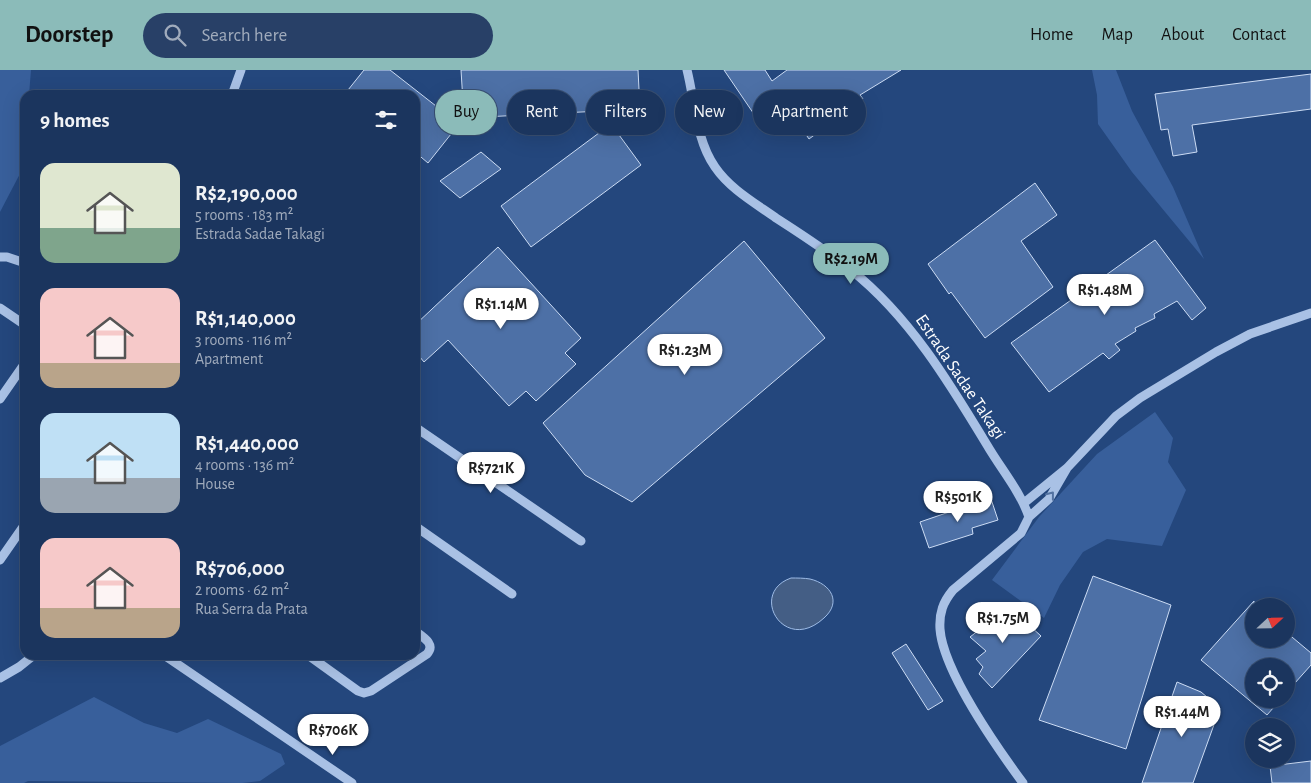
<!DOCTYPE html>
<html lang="en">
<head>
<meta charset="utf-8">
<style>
	:root { --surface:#1b355e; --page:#284067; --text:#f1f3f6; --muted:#a0abbc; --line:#395073; --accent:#8bbbb9 }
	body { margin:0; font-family:"Alegreya Sans",sans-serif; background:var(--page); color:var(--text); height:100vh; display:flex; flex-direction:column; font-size:19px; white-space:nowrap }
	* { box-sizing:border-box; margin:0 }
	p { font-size:16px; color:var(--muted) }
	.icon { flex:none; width:28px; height:28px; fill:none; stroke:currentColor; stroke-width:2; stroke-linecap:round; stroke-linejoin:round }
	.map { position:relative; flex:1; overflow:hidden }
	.drawer { position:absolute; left:20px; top:20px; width:400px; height:570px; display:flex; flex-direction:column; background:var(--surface); border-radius:15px; box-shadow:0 5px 20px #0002,0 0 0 1px var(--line) }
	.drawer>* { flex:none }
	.hud { position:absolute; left:435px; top:20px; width:475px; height:45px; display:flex; gap:10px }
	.needle { width:32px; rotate:68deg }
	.controls { position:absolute; left:1245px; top:528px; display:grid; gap:10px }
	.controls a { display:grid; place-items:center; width:50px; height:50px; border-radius:50%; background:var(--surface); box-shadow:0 5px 20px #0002,0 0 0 1px var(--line); font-size:25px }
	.price { position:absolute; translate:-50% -42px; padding:0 11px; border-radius:18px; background:#fff; color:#222; font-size:16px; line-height:32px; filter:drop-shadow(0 1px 2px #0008) }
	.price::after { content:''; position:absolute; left:50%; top:30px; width:15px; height:11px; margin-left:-8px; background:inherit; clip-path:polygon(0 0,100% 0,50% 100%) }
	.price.current { background:var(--accent); color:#111 }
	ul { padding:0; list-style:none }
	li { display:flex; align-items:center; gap:15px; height:125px; padding:0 20px }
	li span { display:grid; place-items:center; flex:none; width:140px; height:100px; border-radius:15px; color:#555 }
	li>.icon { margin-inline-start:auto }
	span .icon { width:60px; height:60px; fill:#fffc; stroke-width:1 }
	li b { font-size:21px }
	h2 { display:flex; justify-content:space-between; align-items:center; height:60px; padding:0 20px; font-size:21px }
	.tag { padding:0 18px; border-radius:22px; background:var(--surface); box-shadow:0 5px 20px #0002,0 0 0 1px var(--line); font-size:18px; line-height:45px }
	.tag.current { background:var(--accent); color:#111 }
	header { display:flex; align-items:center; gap:30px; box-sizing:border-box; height:70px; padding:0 25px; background:var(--accent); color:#111 }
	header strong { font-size:24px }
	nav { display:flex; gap:28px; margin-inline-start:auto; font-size:18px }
	.search { width:350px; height:45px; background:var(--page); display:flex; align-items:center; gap:12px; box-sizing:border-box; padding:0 18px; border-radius:28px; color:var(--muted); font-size:19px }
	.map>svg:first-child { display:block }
	.green { fill:#385f9b }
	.water { fill:#445e85; stroke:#9dbbe6 }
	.building { fill:#4d70a6; stroke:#ccdcf4 }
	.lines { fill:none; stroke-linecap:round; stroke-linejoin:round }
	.minor { stroke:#a9c1e5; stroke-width:9 }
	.oneway { stroke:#5372a1 }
	.labels { text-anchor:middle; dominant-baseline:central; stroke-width:4; stroke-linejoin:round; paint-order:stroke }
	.street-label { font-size:18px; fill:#fff; stroke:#24477d }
</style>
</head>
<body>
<header>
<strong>Doorstep</strong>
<div class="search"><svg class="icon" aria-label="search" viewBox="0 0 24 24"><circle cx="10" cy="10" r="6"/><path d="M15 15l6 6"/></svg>Search here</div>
<nav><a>Home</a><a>Map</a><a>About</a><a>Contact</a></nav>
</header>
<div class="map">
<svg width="1311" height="713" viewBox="0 0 1311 713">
	<rect width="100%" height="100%" fill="#24477d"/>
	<path class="green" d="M0 0H31L29 25H25L24 96 0 142Z
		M1092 0H1116L1132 41 1173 117 1204 189 1132 102 1098 54 1097 25Z
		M1155 342 1173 368 1168 392 1186 420 1162 476 1107 469 1083 482 1060 515 1044 548 992 510 1039 447 1097 384Z
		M94 627 144 653 177 663 208 649 281 684 285 694 260 711 242 713 28 711 24 713H0V676Z"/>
	<path class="water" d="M791 508C797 508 804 508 810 509 831 514 842 532 824 548 784 585 748 523 791 508Z"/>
	<path class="building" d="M364 0H390L459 54 428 93 415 82V25H344Z
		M461 0H638L640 39 464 48Z
		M724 0H765L772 11 787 0H901L860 25 863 29 809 69 788 38 762 56Z
		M1311 4V39L1192 55 1197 82 1173 86 1168 59 1161 60 1155 24Z
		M611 54 641 95 531 177 501 136Z
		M481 82 501 99 460 128 440 111Z
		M1035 113 1057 145 1021 171 1053 217 985 268 951 222 949 224 928 194Z
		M1155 170 1206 238 1192 250 1177 231 1154 244 1155 248 1135 258 1136 261 1115 274 1120 280 1109 289 1103 283 1049 322 1011 273Z
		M744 171 825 268 632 432 585 405 543 353Z
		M498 177 581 268 565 283 576 294 536 331 526 321 509 336 448 270 424 292 415 281V255Z
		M991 429 998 450 972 458 973 464 929 478 920 452 955 440Z
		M1093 506 1171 535 1126 679 1039 650Z
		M1254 531V569H1286V562L1311 583V595L1286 623V596H1254V629H1281L1267 645 1201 590Z
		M1008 536 1041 566 992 618 979 604 983 597 976 589 986 581 970 567 988 553 1001 537 1006 540Z
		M906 574 943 631 928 640 892 583Z
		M1177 612 1201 622 1220 638 1193 713H1142Z
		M1311 691V713H1272L1270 696Z"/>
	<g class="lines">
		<path class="minor" d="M687 0C695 32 696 70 715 97 730 119 755 133 776 148 801 164 827 181 851 200 909 246 949 312 987 375 1001 399 1020 421 1029 447
			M232 25 241 0
			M0 187H7L25 193
			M0 238 25 255
			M0 329 25 293
			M415 357 581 471
			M1024 433 1067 398 1116 346 1140 328 1216 282 1250 264 1311 243
			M415 456 512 524
			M0 490 25 454
			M164 585 352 713
			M308 585 358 621 364 623 371 621 427 584C436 574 423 567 415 561
			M0 608 19 597 34 585
			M1023 713C998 679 943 601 940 559 939 543 943 532 953 520L1021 463 1029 447 1049 429 1067 398"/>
	</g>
	<defs><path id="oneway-chevron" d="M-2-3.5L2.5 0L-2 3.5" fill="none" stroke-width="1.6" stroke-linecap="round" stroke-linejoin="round" transform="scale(1.25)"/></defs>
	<use class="oneway" href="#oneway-chevron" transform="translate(1051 425) rotate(-52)"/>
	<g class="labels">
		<g class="street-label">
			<text transform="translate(960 307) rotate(56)">Estrada Sadae Takagi</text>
		</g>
	</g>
</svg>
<div class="controls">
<a><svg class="needle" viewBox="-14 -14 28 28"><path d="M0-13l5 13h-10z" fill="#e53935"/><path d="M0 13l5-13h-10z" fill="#a0abbc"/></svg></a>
<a><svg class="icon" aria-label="locate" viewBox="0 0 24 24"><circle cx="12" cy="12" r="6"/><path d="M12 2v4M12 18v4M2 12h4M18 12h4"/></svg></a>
<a><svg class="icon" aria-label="layers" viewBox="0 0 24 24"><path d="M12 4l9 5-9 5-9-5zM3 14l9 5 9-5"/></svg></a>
</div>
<b class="price current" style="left:851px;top:215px">R$2.19M</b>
<b class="price" style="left:1105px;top:246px">R$1.48M</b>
<b class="price" style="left:501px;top:260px">R$1.14M</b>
<b class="price" style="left:685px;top:306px">R$1.23M</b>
<b class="price" style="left:491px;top:424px">R$721K</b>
<b class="price" style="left:958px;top:453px">R$501K</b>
<b class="price" style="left:1003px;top:574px">R$1.75M</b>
<b class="price" style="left:1182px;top:668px">R$1.44M</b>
<b class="price" style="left:333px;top:686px">R$706K</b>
<div class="hud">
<a class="tag current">Buy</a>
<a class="tag">Rent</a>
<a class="tag">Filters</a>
<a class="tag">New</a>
<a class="tag">Apartment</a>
</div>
<section class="drawer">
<h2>9 homes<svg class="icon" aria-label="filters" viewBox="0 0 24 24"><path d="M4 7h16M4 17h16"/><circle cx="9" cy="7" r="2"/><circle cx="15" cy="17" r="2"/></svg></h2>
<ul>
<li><span style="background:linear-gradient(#dfe7d0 65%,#7fa58c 0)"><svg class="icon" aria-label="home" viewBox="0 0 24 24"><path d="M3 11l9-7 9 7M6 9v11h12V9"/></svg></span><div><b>R$2,190,000</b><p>5 rooms · 183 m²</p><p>Estrada Sadae Takagi</p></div></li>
<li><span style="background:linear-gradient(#f6c9c9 75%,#b9a48a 0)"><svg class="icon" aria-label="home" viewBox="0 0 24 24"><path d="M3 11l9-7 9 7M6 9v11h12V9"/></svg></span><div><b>R$1,140,000</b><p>3 rooms · 116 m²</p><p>Apartment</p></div></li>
<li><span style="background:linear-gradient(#bfe0f5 65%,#9aa5b1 0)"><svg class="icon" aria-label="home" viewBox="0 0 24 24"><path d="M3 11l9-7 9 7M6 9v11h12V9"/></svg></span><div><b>R$1,440,000</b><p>4 rooms · 136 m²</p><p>House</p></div></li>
<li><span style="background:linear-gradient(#f6c9c9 70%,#b9a48a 0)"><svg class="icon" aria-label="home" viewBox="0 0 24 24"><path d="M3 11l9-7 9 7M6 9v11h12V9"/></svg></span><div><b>R$706,000</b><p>2 rooms · 62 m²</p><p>Rua Serra da Prata</p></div></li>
</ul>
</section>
</div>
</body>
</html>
